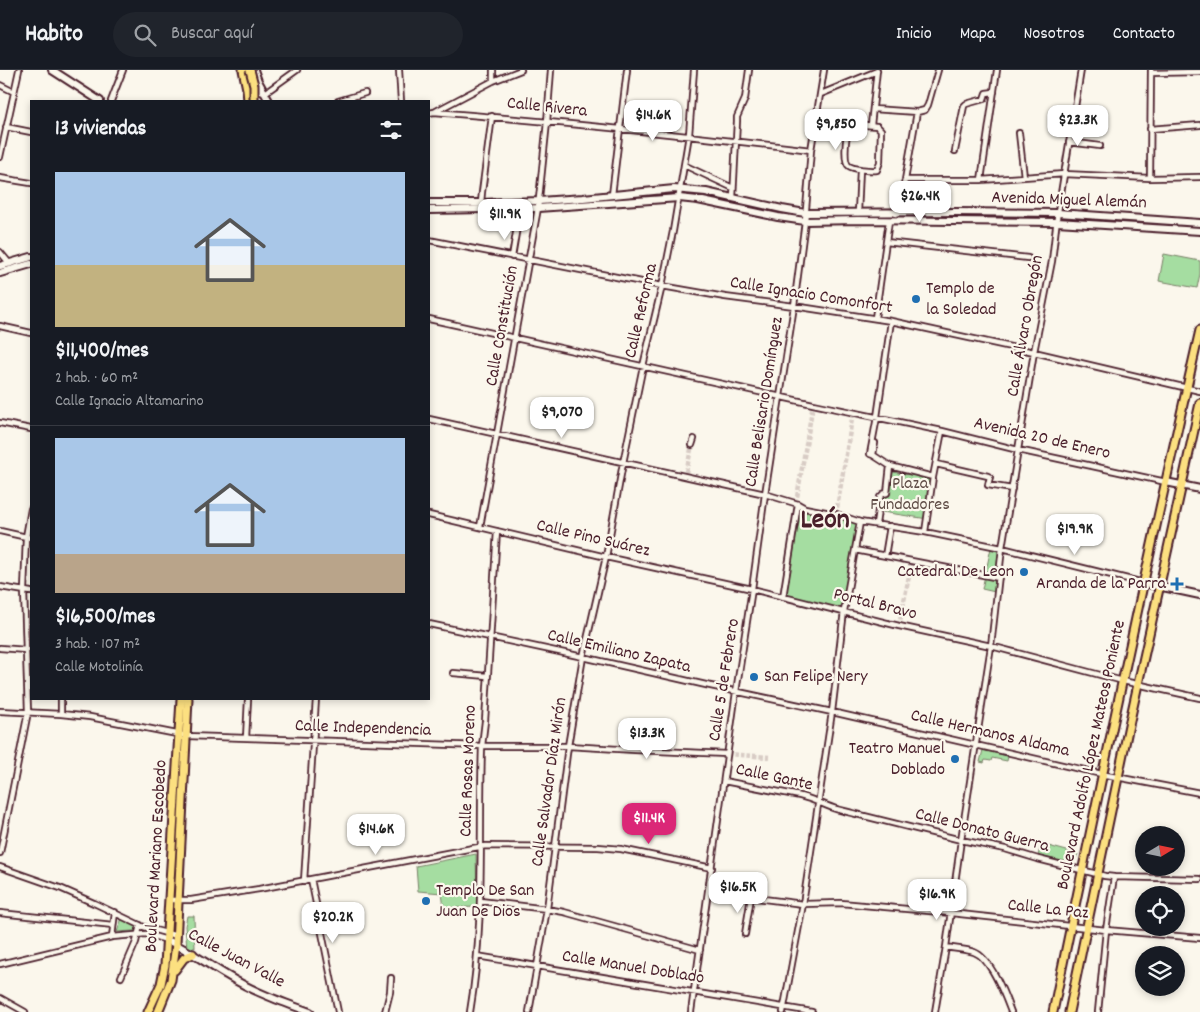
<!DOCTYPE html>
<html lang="es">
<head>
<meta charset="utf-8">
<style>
	:root { --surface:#171b24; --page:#20242c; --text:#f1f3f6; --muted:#9ea1a6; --line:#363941; --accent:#db2777 }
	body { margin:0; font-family:Dekko,sans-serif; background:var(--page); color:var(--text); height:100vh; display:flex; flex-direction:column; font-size:19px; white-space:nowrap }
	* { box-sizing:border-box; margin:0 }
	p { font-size:16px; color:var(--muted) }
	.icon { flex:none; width:28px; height:28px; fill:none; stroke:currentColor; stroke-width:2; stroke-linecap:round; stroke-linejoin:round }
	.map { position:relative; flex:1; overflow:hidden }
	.side { position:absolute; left:30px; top:30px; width:400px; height:600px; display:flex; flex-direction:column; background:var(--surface); border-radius:0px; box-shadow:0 2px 8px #0003 }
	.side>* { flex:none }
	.needle { width:32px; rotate:80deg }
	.controls { position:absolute; left:1135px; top:756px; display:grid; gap:10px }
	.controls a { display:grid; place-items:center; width:50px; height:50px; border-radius:50%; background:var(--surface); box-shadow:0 2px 8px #0003; font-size:25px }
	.price { position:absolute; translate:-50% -42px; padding:0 11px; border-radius:10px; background:#fff; color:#222; font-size:16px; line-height:32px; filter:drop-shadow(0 1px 2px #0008) }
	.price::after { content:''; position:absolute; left:50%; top:30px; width:15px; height:11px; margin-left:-8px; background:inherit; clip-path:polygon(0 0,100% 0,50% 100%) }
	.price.selected { background:var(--accent); color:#fff }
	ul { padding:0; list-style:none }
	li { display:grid; align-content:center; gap:10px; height:265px; padding:0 25px }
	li+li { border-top:1px solid var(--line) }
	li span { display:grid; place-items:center; height:155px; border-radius:0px; color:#555 }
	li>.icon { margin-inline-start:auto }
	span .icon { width:90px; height:90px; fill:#fffc; stroke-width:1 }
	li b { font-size:21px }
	h2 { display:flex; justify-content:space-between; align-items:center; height:60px; padding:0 25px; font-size:21px }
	header { display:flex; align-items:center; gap:30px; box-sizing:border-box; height:70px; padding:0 25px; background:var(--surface); border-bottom:1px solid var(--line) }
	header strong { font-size:24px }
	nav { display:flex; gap:28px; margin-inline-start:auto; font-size:18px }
	.search { width:350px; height:45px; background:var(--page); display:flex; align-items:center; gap:12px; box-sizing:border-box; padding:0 18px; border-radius:28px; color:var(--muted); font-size:19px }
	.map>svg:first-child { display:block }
	.green { fill:#a5dda1; stroke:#787e66 }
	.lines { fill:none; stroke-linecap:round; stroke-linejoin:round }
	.street-tunnel { stroke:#d8ccc5; stroke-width:4.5; stroke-dasharray:4.5 2; stroke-linecap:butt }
	.street-casing { stroke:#4a1f2b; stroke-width:8 }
	.secondary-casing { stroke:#4a1f2b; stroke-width:10 }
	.primary-casing { stroke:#4a1f2b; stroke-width:11 }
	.street { stroke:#fbf7ec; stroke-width:4.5 }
	.secondary { stroke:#fbf7ec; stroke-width:6 }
	.primary { stroke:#fce080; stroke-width:7 }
	.primary-bridge-casing { stroke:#4a1f2b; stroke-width:11; stroke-linecap:butt }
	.primary-bridge { stroke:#fce080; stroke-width:7 }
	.poi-dot { fill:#1f6fb2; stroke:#fbf7ec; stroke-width:2 }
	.labels { text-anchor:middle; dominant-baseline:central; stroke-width:4.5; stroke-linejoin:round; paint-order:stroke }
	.street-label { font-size:18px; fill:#4a1f2b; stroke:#fbf7ec }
	.poi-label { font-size:18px; fill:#4a1f2b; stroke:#fbf7ec; text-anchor:start }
	.park-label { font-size:18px; fill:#614e48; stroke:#fbf7ec }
	.town-label { font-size:28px; font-weight:bold; fill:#4a1f2b; stroke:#fbf7ec }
</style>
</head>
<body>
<header>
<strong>Habito</strong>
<div class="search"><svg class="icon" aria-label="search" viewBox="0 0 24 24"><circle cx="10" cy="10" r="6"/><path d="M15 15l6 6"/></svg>Buscar aquí</div>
<nav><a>Inicio</a><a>Mapa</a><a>Nosotros</a><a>Contacto</a></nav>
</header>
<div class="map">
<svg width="1200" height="942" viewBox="0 0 1200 942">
	<rect width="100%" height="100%" fill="#fbf7ec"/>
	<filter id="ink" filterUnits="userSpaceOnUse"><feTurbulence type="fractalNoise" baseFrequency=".02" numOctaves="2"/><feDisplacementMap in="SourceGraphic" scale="10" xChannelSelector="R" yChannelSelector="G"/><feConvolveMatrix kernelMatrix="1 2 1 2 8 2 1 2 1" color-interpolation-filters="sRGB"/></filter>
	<g filter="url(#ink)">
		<path class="green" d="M1164 184 1200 191V204L1197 218 1159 211Z
			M893 402 934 409 928 449 882 442 884 424 890 425Z
			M800 441 857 451 842 539 786 526Z
			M991 478 1001 480 995 522 982 519Z
			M983 680 1008 686 1007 691 992 688 991 691 985 690 984 693 980 692Z
			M1041 774 1078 784 1073 793 1038 786Z
			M476 784 477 837 444 838 442 823 418 821 416 796Z
			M187 846H194L195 878H187L185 856Z
			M122 848 148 860 117 862Z"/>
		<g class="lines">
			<path class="street-tunnel" d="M686 402 692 375
				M796 433 813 334
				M836 444 853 343
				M899 556 912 491
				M727 684 769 687"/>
			<g class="street-casing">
				<path id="street" d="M399 0 401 31
					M1151 3 1200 2
					M246 10 257 21 265 23 297 0
					M493 11V0
					M0 15 14 22
					M821 24 877 1
					M111 31 123 0
					M338 31 365 23
					M873 39 917 42 925 40 928 35 938 0
					M436 41 493 11 521 0
					M429 43 434 42C560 52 686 65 811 80
					M853 54 877 56 881 60 880 92 877 100C872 101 853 99 849 96 843 92 846 67 848 60 849 57 850 57 853 54Z
					M871 55 877 0
					M6 57 31 62
					M1150 59 1200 55
					M1019 63 1024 107
					M1069 72 1100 76
					M955 81 964 36 966 34 984 29 986 23 994 22
					M0 87 19 0
					M684 95 733 118
					M0 108 31 113
					M1150 108 1151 0
					M905 110H981L1064 104 1150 108 1200 107
					M981 110 997 0
					M612 125 627 0
					M733 128 737 51V47L745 29 749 0
					M481 133 482 122 492 46
					M858 143 860 99
					M896 144 905 110 917 42
					M429 170 662 216 725 227 794 236 891 251 1034 282 1200 321
					M886 172 1028 188
					M0 182 10 194
					M512 187 517 157
					M875 248 889 151
					M429 249 813 334 942 361 1018 380 1166 412
					M0 256 31 263
					M429 349 765 424 798 434 805 438 836 444 860 452 925 462 1002 478 1144 513
					M0 353 31 359
					M875 373 873 385 890 396 933 407
					M692 375 694 369
					M873 385 870 384 877 347 891 251
					M936 394 988 406 990 407 988 415 1012 419
					M429 445 606 487 752 519 899 556 991 576 1123 611 1200 628
					M876 454 880 427 883 424 887 423 890 396
					M480 457 538 138 547 52 551 0
					M0 461 31 468
					M925 462 933 407 942 361
					M855 480 999 508
					M885 486 890 456
					M0 517 31 522
					M783 527 798 434
					M429 554 583 587 706 615 832 642 1106 705 1200 723
					M0 578 26 580
					M453 603 487 606
					M0 641 61 644 90 647 187 666 482 676H568L635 680 727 684
					M61 644V629
					M246 668 248 629
					M724 711 800 726C813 729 824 735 836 739L961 770 1005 779 1038 789 1105 806 1114 807 1200 809
					M0 783 28 642 24 521 26 467 31 439
					M0 797 60 818 96 834 144 857 177 866
					M311 809 338 942
					M304 811 316 629
					M708 822 803 834 841 833 951 843 1106 860 1200 868
					M169 830H191L259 819 473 778 486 776 598 777 621 779 712 798
					M480 831 547 839 564 842 700 880
					M0 843 113 855
					M745 864 751 827
					M112 867 115 842
					M946 877C955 879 965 879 974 882 991 888 1005 926 1011 942
					M477 886 812 942
					M0 894 112 867 146 864 167 870
					M121 907 136 872 140 855
					M0 928 25 942
					M385 942 390 922 391 908
					M470 942C485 854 479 765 482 676L485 651 497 461
					M529 942 547 839 568 676 583 587 606 487 623 393 643 296 662 216 673 161 689 65 694 0
					M691 942 736 622 752 519 765 424 794 236 805 151 811 80 824 0
					M783 942 803 834 832 642 844 541 860 452
					M935 942 946 877 961 770 991 576 1002 478 1034 282 1052 191 1057 148 1081 0
					M1098 942 1106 860 1114 807"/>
			</g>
			<g class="secondary-casing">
				<path id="secondary" d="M52 0 100 31
					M254 0 258 11 269 31
					M429 133H481L539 131 583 128 674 119 706 122 782 139 805 143 957 142 1058 143 1200 153
					M429 140 538 138 679 128 698 130 778 147 805 151 858 150 1057 152 1200 161
					M0 196 31 187
					M0 203 31 194
					M1166 412 1200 419
					M1144 513 1200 525
					M167 870C189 880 207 894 228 906 254 922 282 932 310 942"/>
			</g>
			<g class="primary-casing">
				<path id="primary" d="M243 0 247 19 248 31
					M175 900 184 888 193 884
					M148 942 161 914 165 895 181 629
					M158 942 171 910 176 874 188 629
					M1053 942C1100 714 1148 486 1200 260
					M1069 942 1129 655 1200 333"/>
			</g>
			<use href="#street" class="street"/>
			<use href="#secondary" class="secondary"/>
			<use href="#primary" class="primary"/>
			<g class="primary-bridge-casing">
				<path id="primary-bridge" d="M250 0 254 15V31"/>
			</g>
			<use href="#primary-bridge" class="primary-bridge"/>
		</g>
	</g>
	<g class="poi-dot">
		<circle cx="916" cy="229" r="5"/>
		<circle cx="1024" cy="502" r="5"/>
		<path d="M1174.5 506.5h5v5h5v5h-5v5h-5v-5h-5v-5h5z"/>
		<circle cx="754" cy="607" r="5"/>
		<circle cx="955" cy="689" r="5"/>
		<circle cx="426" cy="831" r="5"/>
	</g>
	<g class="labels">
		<g class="street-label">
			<text transform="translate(547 38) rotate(6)">Calle Rivera</text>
			<text transform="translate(1069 131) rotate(2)">Avenida Miguel Alemán</text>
			<text transform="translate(811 226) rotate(9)">Calle Ignacio Comonfort</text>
			<text transform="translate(642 241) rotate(-77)">Calle Reforma</text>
			<text transform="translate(503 256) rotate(-80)">Calle Constitución</text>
			<text transform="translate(1026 256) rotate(-80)">Calle Álvaro Obregón</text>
			<text transform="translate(765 332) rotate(-81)">Calle Belisario Domínguez</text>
			<text transform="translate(1042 369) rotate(13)">Avenida 20 de Enero</text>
			<text transform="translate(593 469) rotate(13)">Calle Pino Suárez</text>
			<text transform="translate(875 535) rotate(14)">Portal Bravo</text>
			<text transform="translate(619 582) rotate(13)">Calle Emiliano Zapata</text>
			<text transform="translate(725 610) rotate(-81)">Calle 5 de Febrero</text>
			<text transform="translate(363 659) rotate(2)">Calle Independencia</text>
			<text transform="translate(990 664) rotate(13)">Calle Hermanos Aldama</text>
			<text transform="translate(1092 685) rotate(-78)">Boulevard Adolfo López Mateos Poniente</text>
			<text transform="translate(469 701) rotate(-88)">Calle Rosas Moreno</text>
			<text transform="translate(774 708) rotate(12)">Calle Gante</text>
			<text transform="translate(550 712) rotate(-82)">Calle Salvador Díaz Mirón</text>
			<text transform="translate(982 761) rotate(14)">Calle Donato Guerra</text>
			<text transform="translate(157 786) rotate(-87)">Boulevard Mariano Escobedo</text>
			<text transform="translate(1048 840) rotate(6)">Calle La Paz</text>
			<text transform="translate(236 889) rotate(28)">Calle Juan Valle</text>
			<text transform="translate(633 898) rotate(9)">Calle Manuel Doblado</text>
		</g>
		<g class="poi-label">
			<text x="926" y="219">Templo de<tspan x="926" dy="21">la Soledad</tspan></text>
			<text x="1014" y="502" text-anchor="end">Catedral De Leon</text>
			<text x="1166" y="514" text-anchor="end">Aranda de la Parra</text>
			<text x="764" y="607">San Felipe Nery</text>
			<text x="945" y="679" text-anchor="end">Teatro Manuel<tspan x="945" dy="21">Doblado</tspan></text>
			<text x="436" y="821">Templo De San<tspan x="436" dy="21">Juan De Dios</tspan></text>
		</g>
		<g class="park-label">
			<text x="910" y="414">Plaza<tspan x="910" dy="21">Fundadores</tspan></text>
		</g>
		<g class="town-label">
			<text x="825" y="452">León</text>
		</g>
	</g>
</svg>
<div class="controls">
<a><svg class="needle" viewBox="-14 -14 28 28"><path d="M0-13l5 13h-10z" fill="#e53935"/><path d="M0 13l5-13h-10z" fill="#9ea1a6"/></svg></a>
<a><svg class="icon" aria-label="locate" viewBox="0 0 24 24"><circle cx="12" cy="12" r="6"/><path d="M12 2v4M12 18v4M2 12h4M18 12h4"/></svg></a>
<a><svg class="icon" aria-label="layers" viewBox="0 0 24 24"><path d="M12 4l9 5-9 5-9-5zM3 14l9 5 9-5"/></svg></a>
</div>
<b class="price" style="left:653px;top:72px">$14.6K</b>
<b class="price" style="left:1078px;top:77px">$23.3K</b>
<b class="price" style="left:836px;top:81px">$9,850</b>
<b class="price" style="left:920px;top:153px">$26.4K</b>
<b class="price" style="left:505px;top:171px">$11.9K</b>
<b class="price" style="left:562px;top:369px">$9,070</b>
<b class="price" style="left:1075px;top:486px">$19.9K</b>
<b class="price" style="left:647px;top:690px">$13.3K</b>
<b class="price selected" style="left:649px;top:775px">$11.4K</b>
<b class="price" style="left:376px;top:786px">$14.6K</b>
<b class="price" style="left:738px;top:844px">$16.5K</b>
<b class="price" style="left:937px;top:851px">$16.9K</b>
<b class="price" style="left:333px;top:874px">$20.2K</b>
<section class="side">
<h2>13 viviendas<svg class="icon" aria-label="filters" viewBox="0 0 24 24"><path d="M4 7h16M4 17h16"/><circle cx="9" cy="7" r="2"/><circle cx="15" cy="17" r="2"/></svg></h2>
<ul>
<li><span style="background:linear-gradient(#a9c7e8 60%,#c2b280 0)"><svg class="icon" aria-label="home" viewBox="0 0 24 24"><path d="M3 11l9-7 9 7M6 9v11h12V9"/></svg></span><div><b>$11,400/mes</b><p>2 hab. · 60 m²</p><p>Calle Ignacio Altamarino</p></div></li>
<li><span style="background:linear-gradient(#a9c7e8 75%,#b9a48a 0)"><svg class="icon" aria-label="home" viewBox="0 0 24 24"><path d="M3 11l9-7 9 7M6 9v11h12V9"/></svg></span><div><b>$16,500/mes</b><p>3 hab. · 107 m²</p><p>Calle Motolinía</p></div></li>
</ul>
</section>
</div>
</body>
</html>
